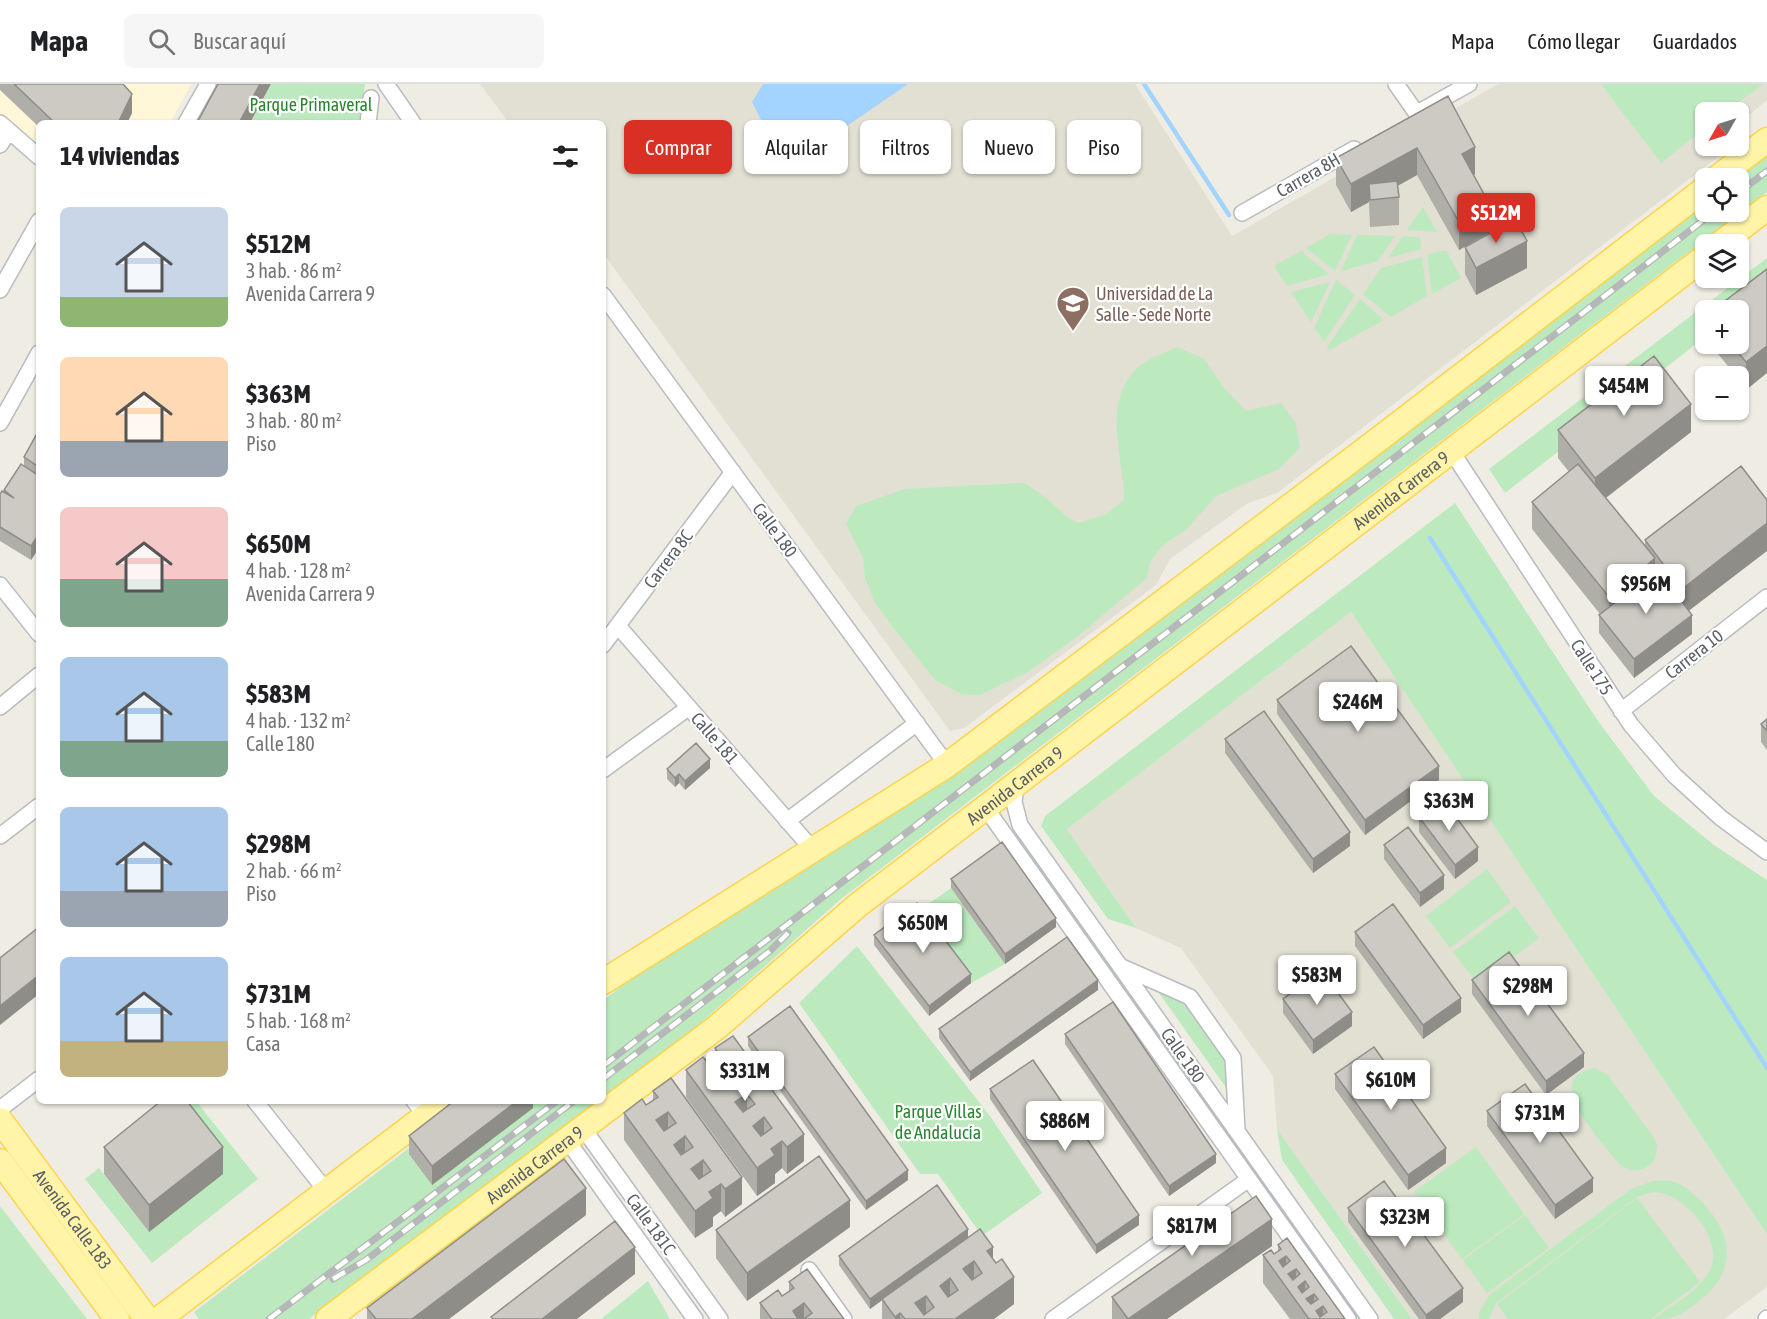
<!DOCTYPE html>
<html lang="es">
<head>
<meta charset="utf-8">
<style>
	:root { --surface:#fff; --page:#f6f6f6; --text:#202124; --muted:#757577; --line:#e0e0e0; --accent:#d93025 }
	body { margin:0; font-family:"Asap Condensed",sans-serif; background:var(--page); color:var(--text); height:100vh; display:flex; flex-direction:column; font-size:22px; white-space:nowrap }
	* { box-sizing:border-box; margin:0 }
	p { font-size:20px; color:var(--muted) }
	.icon { flex:none; width:33px; height:33px; fill:none; stroke:currentColor; stroke-width:2; stroke-linecap:round; stroke-linejoin:round }
	.map { position:relative; flex:1; overflow:hidden }
	.sheet { position:absolute; left:36px; top:36px; width:570px; height:984px; display:flex; flex-direction:column; background:var(--surface); border-radius:9px; box-shadow:0 2px 4px #0004 }
	.sheet>* { flex:none }
	.banner { position:absolute; left:624px; top:36px; width:570px; height:54px; display:flex; gap:12px }
	.needle { width:39px; rotate:231deg }
	.fabs { position:absolute; left:1695px; top:18px; display:grid; gap:12px }
	.fabs a { display:grid; place-items:center; width:54px; height:54px; border-radius:9px; background:var(--surface); box-shadow:0 2px 4px #0004; font-size:30px }
	.price { position:absolute; translate:-50% -51px; padding:0 14px; border-radius:6px; background:#fff; color:#222; font-size:20px; line-height:39px; filter:drop-shadow(0 2px 3px #0008) }
	.price::after { content:''; position:absolute; left:50%; top:36px; width:18px; height:14px; margin-left:-9px; background:inherit; clip-path:polygon(0 0,100% 0,50% 100%) }
	.price.active { background:var(--accent); color:#fff }
	ul { padding:0; list-style:none }
	li { display:flex; align-items:center; gap:18px; height:150px; padding:0 24px }
	li span { display:grid; place-items:center; flex:none; width:168px; height:120px; border-radius:9px; color:#555 }
	li>.icon { margin-inline-start:auto }
	span .icon { width:72px; height:72px; fill:#fffc; stroke-width:1 }
	li b { font-size:26px }
	h2 { display:flex; justify-content:space-between; align-items:center; height:72px; padding:0 24px; font-size:26px }
	.chip { padding:0 21px; border-radius:9px; background:var(--surface); box-shadow:0 2px 4px #0004; font-size:21px; line-height:54px }
	.chip.active { background:var(--accent); color:#fff }
	header { display:flex; align-items:center; gap:36px; box-sizing:border-box; height:84px; padding:0 30px; background:var(--surface); border-bottom:2px solid var(--line) }
	header strong { font-size:28px }
	nav { display:flex; gap:33px; margin-inline-start:auto; font-size:21px }
	.search { width:420px; height:54px; background:var(--page); display:flex; align-items:center; gap:15px; box-sizing:border-box; padding:0 21px; border-radius:9px; color:var(--muted); font-size:22px }
	.map>svg:first-child { display:block }
	.commercial { fill:#fff7d8 }
	.education { fill:#e2dfd3 }
	.green { fill:#bceabe }
	.water { fill:#a3d4ff }
	.lines { fill:none; stroke-linecap:round; stroke-linejoin:round }
	.stream { stroke:#a3d4ff; stroke-width:4.5 }
	.minor-casing { stroke:#b8bbc0; stroke-width:18 }
	.primary-casing { stroke:#ffd34c; stroke-width:27 }
	.minor { stroke:#fff; stroke-width:15 }
	.primary { stroke:#fff4a8; stroke-width:24 }
	.rail-casing { stroke:#b6b7b8; stroke-width:7 }
	.rail { stroke:#fff; stroke-width:4.5; stroke-dasharray:14; stroke-linecap:butt }
	.wall { fill:#afaea7 }
	.shaded-wall { fill:#8f8d88 }
	.building { fill:#cccac2; stroke:#8f8d88; stroke-width:1.5; fill-rule:evenodd }
	.labels { text-anchor:middle; dominant-baseline:central; stroke-width:4.5; stroke-linejoin:round; paint-order:stroke }
	.park-label { font-size:18px; fill:#2b8432; stroke:#fff }
	.street-label { font-size:18px; fill:#5b5f65; stroke:#fff }
	.education-label { font-size:18px; fill:#785e54; stroke:#fff; text-anchor:start }
</style>
</head>
<body>
<header>
<strong>Mapa</strong>
<div class="search"><svg class="icon" aria-label="search" viewBox="0 0 24 24"><circle cx="10" cy="10" r="6"/><path d="M15 15l6 6"/></svg>Buscar aquí</div>
<nav><a>Mapa</a><a>Cómo llegar</a><a>Guardados</a></nav>
</header>
<div class="map">
<svg width="1767" height="1235" viewBox="0 0 1767 1235">
	<rect width="100%" height="100%" fill="#efede3"/>
	<path class="commercial" d="M0 0H191L170 39H39V67L0 33Z"/>
	<path class="education" d="M480 0H1135L1232 152 1498 0H1767V16L1739 39 1738 28H1706V62H1726L1722 70 1277 409 1248 419 1170 475 1156 501 964 644 950 647 603 169V39H509Z
		M1351 528 1767 1150V1203L1724 1235H1412L1277 1045 1273 992 1181 864 1136 844 1067 745Z"/>
	<path class="green" d="M271 0H365L360 39H250Z
		M1601 0H1763L1726 28H1706L1705 44 1661 79Z
		M1767 72V108L841 815 679 958 603 1015V916L632 895 956 690 1705 119 1706 128H1738L1737 94Z
		M1423 123 1437 148 1407 146Z
		M1330 150 1352 151 1335 187 1306 164Z
		M1357 151 1395 152 1378 177 1341 187Z
		M1403 152 1420 153 1421 165 1388 174Z
		M1446 166 1461 194 1432 210 1427 171Z
		M1301 167 1329 190 1287 202 1274 182Z
		M1422 173 1427 212 1391 233 1363 210 1381 184Z
		M1767 174V206L1738 226H1706L1705 253 1505 409 1489 385Z
		M1336 196 1355 211 1324 258 1314 244Z
		M1330 198 1311 238 1291 208Z
		M1360 215 1384 236 1329 266 1327 263Z
		M1177 263 1204 275 1224 304 1246 327 1281 319 1295 338 1300 363 1279 385 1216 412 1186 446 1162 462 1150 478 1147 494 1078 552 1028 588 980 611 961 610 935 596 896 547 875 519 865 494 863 474 846 440 856 422 905 405 1025 399 1046 414 1067 433 1078 439 1105 431 1124 416C1124 371 1101 323 1136 285 1146 275 1165 269 1177 263Z
		M1455 419 1598 637 1654 712 1714 761 1767 796V1150L1351 528 1067 745 1136 844 1108 835 1041 742 1045 732Z
		M1019 749 1363 1235H1355L1014 753Z
		M1487 785 1511 818 1450 864 1426 832Z
		M951 804 1005 880 971 899 917 828Z
		M1515 822 1539 854 1478 900 1453 868Z
		M857 862 990 1032 1042 1109 982 1152 938 1090H920L799 919Z
		M1159 909 1185 918 1227 978V1005Z
		M1595 984 1608 991 1654 1054 1657 1061 1655 1076C1644 1088 1632 1090 1619 1080 1603 1058 1538 994 1595 984Z
		M184 1017H196L258 1095 152 1179 85 1095 99 1084 149 1148Z
		M471 1017H601L309 1235H199L194 1228Z
		M1277 1045 1412 1235H1394L1282 1076Z
		M1476 1063 1524 1130 1462 1175 1414 1108Z
		M1653 1097C1659 1097 1666 1096 1672 1097 1681 1099 1692 1109 1699 1115 1733 1148 1739 1187 1699 1217 1681 1231 1677 1235 1654 1235 1672 1221 1700 1207 1710 1186 1725 1155 1685 1110 1655 1108 1649 1108 1642 1112 1637 1113L1496 1219 1489 1235H1479V1229L1489 1211 1631 1105Z
		M1637 1114 1700 1198 1651 1235H1508L1497 1220Z
		M0 1122 87 1235H0Z
		M1525 1131 1549 1164 1487 1209 1463 1176Z
		M648 1197 670 1235H601Z"/>
	<path class="water" d="M763 0H908L793 79 773 59 752 18Z"/>
	<g class="lines">
		<path class="stream" d="M1144 0 1229 131
			M1430 454 1767 984"/>
		<g class="minor-casing">
			<path id="minor" d="M386 0 413 39
				M1396 0 1417 30
				M1419 28 1469 0
				M0 39 39 73
				M186 39 208 0
				M368 39 371 14
				M0 61 9 47
				M1242 129 1354 65
				M0 206 39 137
				M603 211 947 681
				M0 339 39 269
				M1452 368 1631 641 1674 691 1721 734 1767 768
				M0 501 39 550
				M618 542 813 766
				M603 561 733 388
				M0 623 39 591
				M1621 627 1767 513
				M603 686 688 624
				M1016 700 1014 718 1020 741 1370 1235
				M985 723 1348 1235
				M787 737 917 639
				M0 752 39 722
				M1122 883 1190 913 1233 974 1237 1046
				M255 1017 327 1108
				M414 1017 426 1032
				M0 1025 39 995
				M583 1044 720 1235
				M567 1056 695 1235
				M809 1186 844 1235
				M1053 1235 1249 1095
				M1766 1235 1767 1234"/>
		</g>
		<g class="primary-casing">
			<g id="primary">
				<path d="M1717 94 1767 56"/>
				<path d="M1720 160 1767 124"/>
				<path d="M603 898 947 681 1362 368 1706 104"/>
				<path id="s1" d="M0 1036 147 1235"/>
				<path d="M0 1077 117 1235"/>
				<path d="M159 1235 445 1017"/>
				<path id="s2" d="M328 1235 716 944 858 821 1706 172"/>
			</g>
		</g>
		<use href="#minor" class="minor"/>
		<use href="#primary" class="primary"/>
		<g class="rail-casing">
			<path id="rail" d="M1738 109 1767 87
				M603 982 1714 128
				M603 995 770 867 788 849
				M333 1195 366 1176 574 1017
				M269 1235 557 1017"/>
		</g>
		<use href="#rail" class="rail"/>
	</g>
	<path class="wall" d="M0 0H123L132 29 127 39H39V43L0 6Z
		M1448 12 1475 90 1474 91 1490 148 1459 166 1417 91 1397 102 1399 113V141L1370 143 1369 118 1351 128 1336 101V74Z
		M1465 163 1527 184 1476 211 1465 190Z
		M1767 185 1746 306 1738 296V292H1736L1710 260H1738Z
		M39 346V464L31 476 0 457V410L4 408V406L24 381V373Z
		M1558 346 1691 348 1606 414 1645 462V456L1741 382 1689 527 1692 550 1634 594 1599 549V531L1600 530 1532 445V418L1569 388 1558 374Z
		M1277 616 1439 696 1365 751 1277 630Z
		M1767 635V666L1761 658V640Z
		M1225 655 1350 762 1313 789 1225 669Z
		M710 684 685 706 679 699 675 703 667 695V685Z
		M1419 733 1478 777 1455 795 1419 748Z
		M1384 761 1444 805 1420 823 1384 775Z
		M951 795 1056 843 1005 880 951 804Z
		M1355 848 1461 928 1423 955 1355 862Z
		M874 851 971 899 929 932 874 861Z
		M1472 896 1584 983 1546 1011 1472 910Z
		M1098 906 970 997 939 954V945Z
		M1283 915 1352 942 1313 970 1283 929Z
		M1065 950 1216 1079 1169 1112 1065 960Z
		M748 953 908 1096 866 1126 748 962Z
		M715 964 804 1077 787 1090 782 1084 775 1090V1099L757 1112 686 1013V986L708 979 715 973Z
		M1335 990 1446 1079 1408 1106 1335 1005Z
		M990 1005 1139 1141 1096 1170 990 1015Z
		M653 1007 742 1120 725 1133 721 1127 713 1133V1142L695 1154 624 1056V1029L646 1021 653 1016Z
		M533 1017V1024L432 1101 409 1070V1052Z
		M1487 1027 1593 1108 1555 1135 1487 1042Z
		M104 1063 223 1090 149 1148 104 1090Z
		M1348 1124 1463 1218 1440 1235H1419L1348 1138Z
		M586 1131 449 1235H367V1224Z
		M850 1143 747 1217 716 1174V1146Z
		M968 1154 993 1175 1014 1220 994 1235H882V1216L870 1225 839 1181V1172Z
		M1278 1161 1345 1235H1290L1263 1199V1171L1274 1170 1278 1167Z
		M1272 1162 1167 1235H1112V1213Z
		M789 1198 844 1235H760V1219L782 1212 789 1207Z"/>
	<path class="shaded-wall" d="M260 0H271L250 39H239Z
		M132 10V29L127 39H118Z
		M1475 63V90L1462 98V70Z
		M1417 64V91L1374 115 1369 100V118L1351 128V100Z
		M1490 121V148L1459 166V138Z
		M1527 157V184L1476 211V184Z
		M1767 262V289L1746 306V278Z
		M1691 320V348L1595 422V394Z
		M1767 439V467L1682 532V505Z
		M39 450V464L31 476V462Z
		M1655 474V502L1609 540V513Z
		M1692 531V550L1634 594V575Z
		M710 675V684L685 706V697Z
		M1439 682V696L1365 751V736Z
		M679 690V699L675 703V694Z
		M1350 748V762L1313 789V775Z
		M1478 763V777L1455 795V781Z
		M1444 791V805L1420 823V809Z
		M1056 834V843L1005 880V870Z
		M971 890V899L929 932V922Z
		M39 891V910L0 941V922Z
		M1098 896V906L970 997V988Z
		M1461 914V928L1423 955V941Z
		M1352 928V942L1313 970V956Z
		M1584 969V983L1546 1011V997Z
		M729 985V1013L718 994Z
		M747 1010V1037L735 1018Z
		M517 1017H533V1024L432 1101V1082Z
		M668 1028V1055L656 1036Z
		M764 1033V1061L753 1042Z
		M804 1050V1077L787 1090V1063Z
		M685 1052V1079L674 1061Z
		M782 1057V1084L775 1090V1099L757 1112V1084L771 1065Z
		M223 1063V1090L149 1148V1121Z
		M1446 1064V1079L1408 1106V1091Z
		M1216 1070V1079L1169 1112V1102Z
		M703 1076V1103L691 1085Z
		M908 1086V1096L866 1126V1117Z
		M742 1093V1120L725 1133V1105Z
		M1593 1094V1108L1555 1135V1121Z
		M721 1100V1127L713 1133V1142L695 1154V1127L709 1108Z
		M586 1104V1131L449 1235H412Z
		M850 1116V1143L747 1217V1189Z
		M1139 1131V1141L1096 1170V1161Z
		M1272 1135V1162L1167 1235H1128Z
		M968 1145V1154L870 1225V1215Z
		M635 1163V1190L577 1235H542Z
		M993 1163V1190L987 1167Z
		M1286 1172V1199L1279 1177Z
		M974 1177V1204L963 1185Z
		M1296 1185V1212L1288 1190Z
		M1014 1193V1220L994 1235H955Z
		M950 1194V1222L940 1202Z
		M1305 1197V1225L1298 1203Z
		M1463 1204V1218L1440 1235H1426V1231Z
		M1314 1210V1235L1306 1215Z
		M926 1212V1235L915 1219Z
		M804 1219V1235H793V1227Z
		M1323 1222V1235H1316V1227Z
		M900 1229V1235H895V1233Z"/>
	<path class="building" d="M14 0H123L132 10 118 39H55Z
		M218 0H260L239 39H197Z
		M1448 12 1475 63 1462 70 1490 121 1459 138 1417 64 1351 100 1336 74Z
		M1397 97 1399 113 1370 116 1369 100Z
		M1515 135 1527 157 1476 184 1465 163Z
		M1767 185V262L1746 278 1731 260H1738V226H1713Z
		M1654 272 1691 320 1595 394 1558 346Z
		M39 346V383L24 373Z
		M21 380 39 392V450L31 462 0 443V410L2 407 14 414 4 406Z
		M1578 380 1655 474 1609 513 1532 418Z
		M1741 382 1767 416V439L1682 505 1645 456Z
		M1658 486 1692 531 1634 575 1599 531Z
		M1351 562 1439 682 1365 736 1277 616Z
		M1264 627 1350 748 1313 775 1225 655Z
		M1767 635V647L1761 640Z
		M696 659 710 675 685 697 679 690 675 694 667 685Z
		M1443 715 1478 763 1455 781 1419 733Z
		M1408 743 1444 791 1420 809 1384 761Z
		M1002 758 1056 834 1005 870 951 795Z
		M917 819 971 890 929 922 874 851Z
		M1393 820 1461 914 1423 941 1355 848Z
		M39 843V891L0 922V874Z
		M1067 853 1098 896 970 988 939 945Z
		M1509 868 1584 969 1546 997 1472 896Z
		M1322 887 1352 928 1313 956 1283 915Z
		M1113 918 1216 1070 1169 1102 1065 950Z
		M790 922 908 1086 866 1117 748 953Z
		M733 952 804 1050 787 1063 782 1057 771 1065 775 1071 757 1084 686 986 703 973 708 979 719 970 715 964ZM729 985 737 996 726 1004 718 994ZM747 1010 755 1020 743 1028 735 1018ZM764 1033 772 1044 761 1052 753 1042Z
		M1374 963 1446 1064 1408 1091 1335 990Z
		M1033 976 1139 1131 1096 1161 990 1005Z
		M671 994 742 1093 725 1105 721 1100 709 1108 713 1114 695 1127 624 1029 642 1015 646 1021 658 1013 653 1007ZM668 1028 676 1039 664 1047 656 1036ZM685 1052 693 1063 681 1071 674 1061ZM703 1076 711 1087 699 1095 691 1085Z
		M1525 1000 1593 1094 1555 1121 1487 1027Z
		M161 1017H187L223 1063 149 1121 104 1063Z
		M454 1017H517L432 1082 409 1052Z
		M819 1072 850 1116 747 1189 716 1146Z
		M564 1075 586 1104 412 1235H376L367 1224Z
		M1384 1097 1463 1204 1426 1231 1348 1124Z
		M937 1101 968 1145 870 1215 839 1172Z
		M1256 1112 1272 1135 1128 1235 1112 1213Z
		M615 1137 635 1163 542 1235H493L491 1233Z
		M980 1145 993 1163 987 1167 996 1179 1002 1175 1014 1193 955 1235H905L900 1229 895 1233 882 1215ZM974 1177 982 1189 972 1196 963 1185ZM950 1194 958 1206 948 1213 940 1202ZM926 1212 934 1223 924 1231 915 1219Z
		M1287 1154 1345 1235H1309L1263 1171 1271 1166 1274 1170 1281 1165 1278 1161ZM1286 1172 1290 1177 1283 1183 1279 1177ZM1296 1185 1300 1190 1293 1196 1288 1190ZM1305 1197 1309 1203 1302 1209 1298 1203ZM1314 1210 1318 1215 1311 1220 1306 1215ZM1323 1222 1327 1228 1320 1233 1316 1227Z
		M807 1185 844 1235H804L812 1229 804 1219 793 1227 798 1235H772L760 1219 778 1206 782 1212 794 1204 789 1198Z"/>
	<defs>
		<g id="university-pin" transform="scale(1.725)"><path d="M0 17L-7.5 6A9.5 9.5 0 1 1 7.5 6Z" fill="#8d6e63" stroke="#fff"/><path d="M0-5L7-2L0 1L-7-2ZM-4 1L0 2.5L4 1V4Q0 6-4 4Z" fill="#fff"/></g>
	</defs>
	<g fill-rule="evenodd">
		<use href="#university-pin" x="1073" y="219"/>
	</g>
	<g class="labels">
		<g class="park-label">
			<text x="311" y="20">Parque Primaveral</text>
			<text x="938" y="1027">Parque Villas<tspan x="938" dy="21">de Andalucía</tspan></text>
		</g>
		<g class="street-label">
			<text transform="translate(1308 91) rotate(-30)">Carrera 8H</text>
			<text stroke="none"><textPath href="#s2" startOffset="1356">Avenida Carrera 9</textPath></text>
			<text transform="translate(775 446) rotate(54)">Calle 180</text>
			<text transform="translate(668 475) rotate(-53)">Carrera 8C</text>
			<text transform="translate(1694 570) rotate(-38)">Carrera 10</text>
			<text transform="translate(1592 583) rotate(57)">Calle 175</text>
			<text transform="translate(715 654) rotate(49)">Calle 181</text>
			<text stroke="none"><textPath href="#s2" startOffset="870">Avenida Carrera 9</textPath></text>
			<text transform="translate(1183 971) rotate(55)">Calle 180</text>
			<text stroke="none"><textPath href="#s2" startOffset="258">Avenida Carrera 9</textPath></text>
			<text stroke="none"><textPath href="#s1" startOffset="123">Avenida Calle 183</textPath></text>
			<text transform="translate(651 1140) rotate(54)">Calle 181C</text>
		</g>
		<g class="education-label">
			<text x="1096" y="209">Universidad de La<tspan x="1096" dy="21">Salle - Sede Norte</tspan></text>
		</g>
	</g>
</svg>
<div class="fabs">
<a><svg class="needle" viewBox="-14 -14 28 28"><path d="M0-13l5 13h-10z" fill="#e53935"/><path d="M0 13l5-13h-10z" fill="#757577"/></svg></a>
<a><svg class="icon" aria-label="locate" viewBox="0 0 24 24"><circle cx="12" cy="12" r="6"/><path d="M12 2v4M12 18v4M2 12h4M18 12h4"/></svg></a>
<a><svg class="icon" aria-label="layers" viewBox="0 0 24 24"><path d="M12 4l9 5-9 5-9-5zM3 14l9 5 9-5"/></svg></a>
<a>+</a>
<a>−</a>
</div>
<b class="price active" style="left:1496px;top:160px">$512M</b>
<b class="price" style="left:1624px;top:333px">$454M</b>
<b class="price" style="left:1646px;top:531px">$956M</b>
<b class="price" style="left:1358px;top:649px">$246M</b>
<b class="price" style="left:1449px;top:748px">$363M</b>
<b class="price" style="left:923px;top:870px">$650M</b>
<b class="price" style="left:1317px;top:922px">$583M</b>
<b class="price" style="left:1528px;top:933px">$298M</b>
<b class="price" style="left:745px;top:1018px">$331M</b>
<b class="price" style="left:1391px;top:1027px">$610M</b>
<b class="price" style="left:1540px;top:1060px">$731M</b>
<b class="price" style="left:1065px;top:1068px">$886M</b>
<b class="price" style="left:1405px;top:1164px">$323M</b>
<b class="price" style="left:1192px;top:1173px">$817M</b>
<div class="banner">
<a class="chip active">Comprar</a>
<a class="chip">Alquilar</a>
<a class="chip">Filtros</a>
<a class="chip">Nuevo</a>
<a class="chip">Piso</a>
</div>
<section class="sheet">
<h2>14 viviendas<svg class="icon" aria-label="filters" viewBox="0 0 24 24"><path d="M4 7h16M4 17h16"/><circle cx="9" cy="7" r="2"/><circle cx="15" cy="17" r="2"/></svg></h2>
<ul>
<li><span style="background:linear-gradient(#c9d6e8 75%,#8fb573 0)"><svg class="icon" aria-label="home" viewBox="0 0 24 24"><path d="M3 11l9-7 9 7M6 9v11h12V9"/></svg></span><div><b>$512M</b><p>3 hab. · 86 m²</p><p>Avenida Carrera 9</p></div></li>
<li><span style="background:linear-gradient(#ffd9b3 70%,#9aa5b1 0)"><svg class="icon" aria-label="home" viewBox="0 0 24 24"><path d="M3 11l9-7 9 7M6 9v11h12V9"/></svg></span><div><b>$363M</b><p>3 hab. · 80 m²</p><p>Piso</p></div></li>
<li><span style="background:linear-gradient(#f6c9c9 60%,#7fa58c 0)"><svg class="icon" aria-label="home" viewBox="0 0 24 24"><path d="M3 11l9-7 9 7M6 9v11h12V9"/></svg></span><div><b>$650M</b><p>4 hab. · 128 m²</p><p>Avenida Carrera 9</p></div></li>
<li><span style="background:linear-gradient(#a9c7e8 70%,#7fa58c 0)"><svg class="icon" aria-label="home" viewBox="0 0 24 24"><path d="M3 11l9-7 9 7M6 9v11h12V9"/></svg></span><div><b>$583M</b><p>4 hab. · 132 m²</p><p>Calle 180</p></div></li>
<li><span style="background:linear-gradient(#a9c7e8 70%,#9aa5b1 0)"><svg class="icon" aria-label="home" viewBox="0 0 24 24"><path d="M3 11l9-7 9 7M6 9v11h12V9"/></svg></span><div><b>$298M</b><p>2 hab. · 66 m²</p><p>Piso</p></div></li>
<li><span style="background:linear-gradient(#a9c7e8 70%,#c2b280 0)"><svg class="icon" aria-label="home" viewBox="0 0 24 24"><path d="M3 11l9-7 9 7M6 9v11h12V9"/></svg></span><div><b>$731M</b><p>5 hab. · 168 m²</p><p>Casa</p></div></li>
</ul>
</section>
</div>
</body>
</html>
